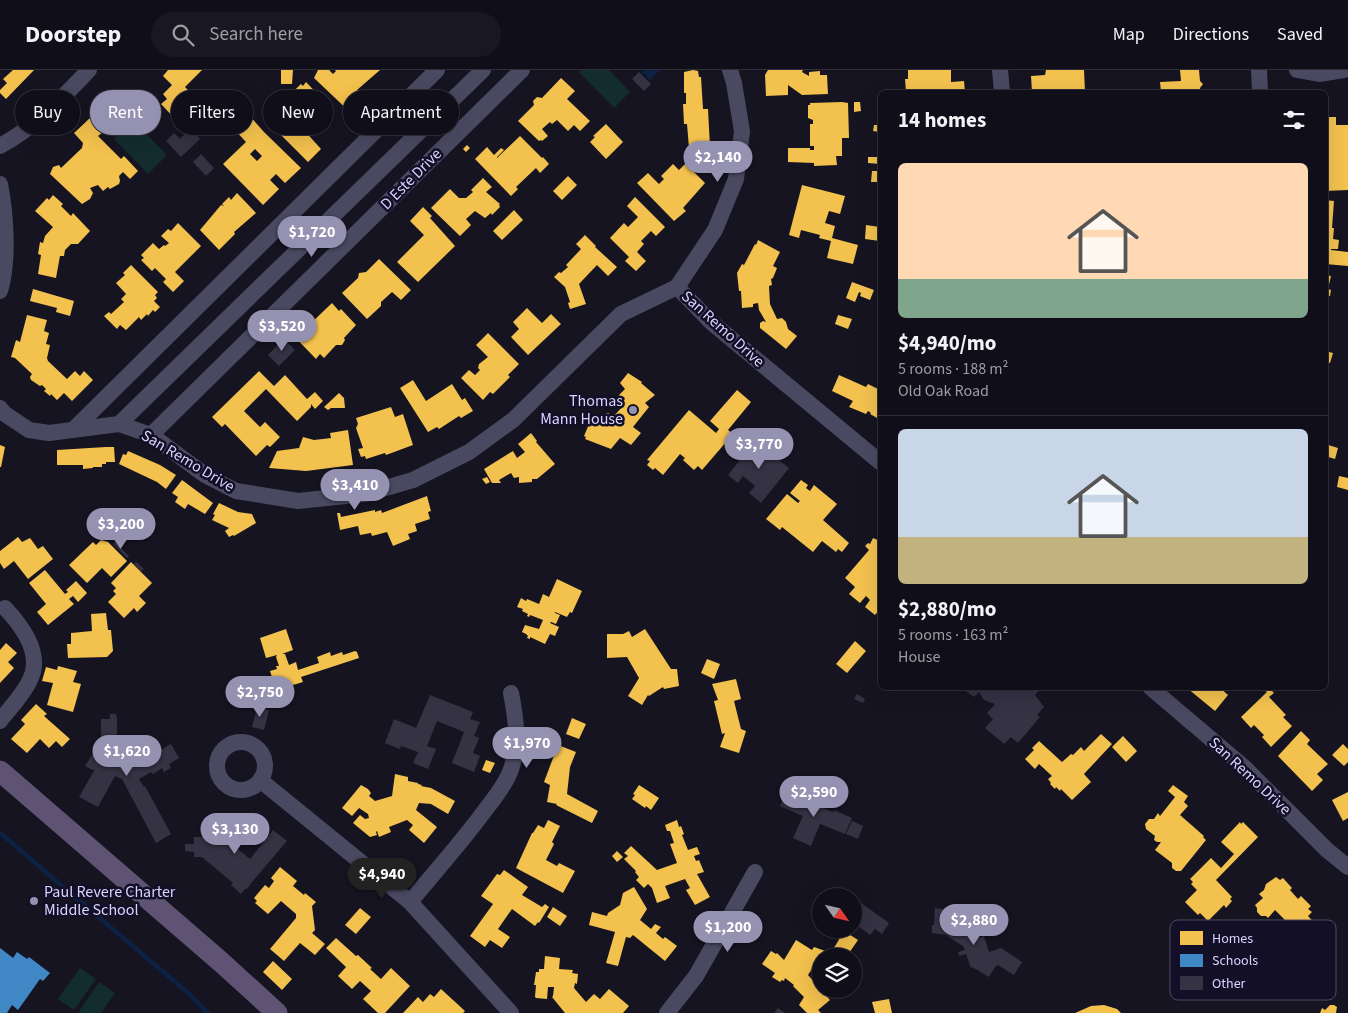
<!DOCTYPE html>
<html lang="en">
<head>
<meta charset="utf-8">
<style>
	:root { --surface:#100f19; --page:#191822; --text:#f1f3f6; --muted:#9c9ca2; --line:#302f38; --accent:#9591b1 }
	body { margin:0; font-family:"Source Sans 3",sans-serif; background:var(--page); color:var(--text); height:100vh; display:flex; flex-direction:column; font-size:19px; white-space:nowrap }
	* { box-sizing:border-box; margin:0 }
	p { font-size:16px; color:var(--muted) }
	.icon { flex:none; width:28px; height:28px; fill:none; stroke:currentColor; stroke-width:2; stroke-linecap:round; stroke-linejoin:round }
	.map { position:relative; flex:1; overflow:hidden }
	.sheet { position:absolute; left:878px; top:20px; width:450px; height:600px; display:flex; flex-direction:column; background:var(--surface); border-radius:8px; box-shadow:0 5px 20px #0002,0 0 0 1px var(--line) }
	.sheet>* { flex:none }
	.banner { position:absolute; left:15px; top:20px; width:475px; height:45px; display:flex; gap:10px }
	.needle { width:32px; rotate:124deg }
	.fabs { position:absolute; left:812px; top:818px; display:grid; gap:10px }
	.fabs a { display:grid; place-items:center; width:50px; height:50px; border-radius:50%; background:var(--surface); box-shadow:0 5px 20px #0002,0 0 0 1px var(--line); font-size:25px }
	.price { position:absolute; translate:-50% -42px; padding:0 11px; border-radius:18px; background:var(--accent); color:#fff; font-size:16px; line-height:32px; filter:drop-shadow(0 1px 2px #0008) }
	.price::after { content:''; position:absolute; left:50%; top:30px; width:15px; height:11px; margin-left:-8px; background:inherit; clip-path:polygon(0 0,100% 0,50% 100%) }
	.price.active { background:#222; color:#fff }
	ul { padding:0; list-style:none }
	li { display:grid; align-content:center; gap:10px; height:265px; padding:0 20px }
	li+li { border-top:1px solid var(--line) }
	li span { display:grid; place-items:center; height:155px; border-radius:8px; color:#555 }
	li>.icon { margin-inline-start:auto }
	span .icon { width:90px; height:90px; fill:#fffc; stroke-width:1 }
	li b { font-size:21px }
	h2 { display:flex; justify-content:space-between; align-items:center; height:60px; padding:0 20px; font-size:21px }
	.chip { padding:0 18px; border-radius:22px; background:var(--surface); box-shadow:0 5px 20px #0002,0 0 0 1px var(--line); font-size:18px; line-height:45px }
	.chip.active { background:var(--accent); color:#fff }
	header { display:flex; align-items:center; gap:30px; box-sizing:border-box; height:70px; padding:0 25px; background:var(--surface); border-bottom:1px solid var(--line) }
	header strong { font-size:24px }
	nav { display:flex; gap:28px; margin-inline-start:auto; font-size:18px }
	.search { width:350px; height:45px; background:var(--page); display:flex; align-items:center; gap:12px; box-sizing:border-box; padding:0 18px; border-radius:28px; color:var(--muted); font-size:19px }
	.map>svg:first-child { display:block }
	.green { fill:#132c2d }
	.water { fill:#0d2144 }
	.homes { fill:#f2c14e; fill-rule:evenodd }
	.schools { fill:#3f88c5 }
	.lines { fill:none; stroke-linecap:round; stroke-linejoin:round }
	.stream { stroke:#0d2144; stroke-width:4.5 }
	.building { fill:#343243 }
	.minor { stroke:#4a4962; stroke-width:16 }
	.major { stroke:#5e5373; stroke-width:21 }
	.poi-dot { fill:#9591b1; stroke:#130f26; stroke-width:2 }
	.labels { text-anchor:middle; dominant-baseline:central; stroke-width:5; stroke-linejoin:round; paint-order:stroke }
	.street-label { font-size:16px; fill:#d9d4ff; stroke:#130f26 }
	.poi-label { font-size:16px; fill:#d9d4ff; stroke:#130f26; text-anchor:end }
	.key { fill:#130f26; stroke:#4e4a67; stroke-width:1 }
	.key-label { font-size:14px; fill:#d9d4ff }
</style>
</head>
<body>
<header>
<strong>Doorstep</strong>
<div class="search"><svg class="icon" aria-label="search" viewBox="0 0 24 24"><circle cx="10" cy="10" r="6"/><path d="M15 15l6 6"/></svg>Search here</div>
<nav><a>Map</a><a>Directions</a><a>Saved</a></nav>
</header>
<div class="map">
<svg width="1348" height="943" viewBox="0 0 1348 943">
	<rect width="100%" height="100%" fill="#161421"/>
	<path class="green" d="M582 0H609L630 22 614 38 579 2Z
		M133 50 167 85 148 104 114 69Z
		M80 898 96 909 74 940 58 929Z
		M99 912 115 923 101 943H78Z"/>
	<path class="water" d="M644 0H660L650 10 642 2Z"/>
	<path class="homes" d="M13 0H34L6 29 0 23V20L7 13 3 9Z
		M168 0H202L185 17 199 31 177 51 161 34 167 29 163 24 172 15 163 6Z
		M281 0H293L292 14H281Z
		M318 0H329L333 4 336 1 335 0H380L357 20 359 22 354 28 362 37 353 45 314 8Z
		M693 0 698 1 699 7H701L703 39H708L710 77H708V86H696L694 78H689L687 54H684L683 34H686V23H684V2Z
		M768 0H803L802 2 809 6V2L820 1V5H827L828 24 802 25 788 15V25L766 26 765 5Z
		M908 0H951V12L964 11 965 22H950V19L922 20V22H906L905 9H908Z
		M1046 0H1084L1085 22H1032L1031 6 1045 5Z
		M1180 0H1199L1200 11 1203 14 1200 18V22H1161L1160 12 1181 11Z
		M561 8 575 21 567 29 590 51 580 61 574 55 568 61 557 50 552 54 550 52 542 59 548 66 542 71 541 70 539 71 518 51 534 35 533 31 537 27 542 28Z
		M306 12 327 34 321 40 324 43 312 54 309 52 302 58 321 79 308 92 265 49 301 14 303 16Z
		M842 32 848 33 849 68H842V86H836L837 95 814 96V93L788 92V78H810V80H814V76H810V54H813V50L808 48V35H810V33Z
		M854 32H860L861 41 854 42Z
		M247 43 264 62 301 98 285 113 276 104 270 110 279 119 263 135 223 94 246 72 232 57ZM255 79 262 86 257 91 250 84Z
		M1325 47H1336V55H1348V120L1325 121Z
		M90 48 103 62 98 66 121 89 124 86 138 101 130 109 123 102 119 106 120 111 119 114 110 119 108 117 103 121 98 115 90 118 93 123 90 129 82 134 50 104 53 97 59 95 61 98 82 78 83 73 74 63Z
		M606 54 623 72 606 89 590 72 595 67 593 66Z
		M874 55H879V62L873 61Z
		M520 66 542 88 543 87 549 94 540 103 536 98 516 117 518 119 511 126 475 89 487 77 494 85 501 78 504 80 497 87V88Z
		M467 75 470 78 466 82 463 79Z
		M868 87H880V94L868 93Z
		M673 94 679 100 685 94 687 95 705 113 683 138 686 141 674 151 637 113 648 103 659 114 664 109 661 106Z
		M872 101H880V112H871Z
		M568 106 577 115 562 130 553 121Z
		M483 108 492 117 486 122 500 134 499 135 500 137 492 145 491 143 485 148 475 141 466 149 471 155 460 166 431 138 450 119 459 128H466L473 122 471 120Z
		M802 115 845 126 840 144 829 141 825 153 835 156 832 168 858 175 853 194 827 188 831 171 819 168 820 165 801 160 799 168 789 165Z
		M237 123 256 143 234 162 235 164 219 180 200 160 221 135 224 136 222 134 229 127 231 130Z
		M53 125 63 134 61 136 71 146 73 143 90 161 78 174H71L65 180 64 186H60L56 208 38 204 41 185 38 184 40 172 43 173 45 166 53 157 35 141 47 128 49 130Z
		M635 127 665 157 656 166 651 161 641 171 644 174 637 182 646 191 636 201 625 191 629 187 610 168 624 153 628 157 638 147 627 136Z
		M1325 130 1334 131 1332 158H1334L1333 169 1339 170 1338 179H1331V180L1348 182V196L1325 194Z
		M423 137 432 146 430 148 455 176 418 212 397 192 424 165 410 151Z
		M514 140 523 150 502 170 493 161Z
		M178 153 201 176 175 202 184 211 173 222 163 212 166 209 155 198 152 201 141 190 144 188 141 185 153 173 159 179 164 175 165 176 169 173 161 166 168 159 171 161Z
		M866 155 880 157V171L865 169Z
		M585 165 596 176 595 177 617 197 608 206 597 195 579 214 586 234 570 239 568 233 570 232 565 217 554 207 559 202 561 203 568 197 566 195 581 179 576 174Z
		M758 170 780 182 773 196 777 198 773 208 771 209 772 215 769 216 770 234 777 249 782 248 786 252 788 259 797 266 786 279 760 258V253L763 251 766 252 759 240 758 233 753 234V237L742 238 741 221H739L737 203 742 194 744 195 755 174 756 175Z
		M379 189 411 220 401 230 392 222 381 232V236L367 249 342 223 358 208 359 203 366 202Z
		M131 195 158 222 155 225 157 228 154 231 160 237 155 242 153 240 148 246 147 244 141 250 139 247 126 260 120 255 117 259 104 246 109 242 111 244 124 232 121 229 126 224 116 213 125 205 123 203Z
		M1325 205 1331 206 1328 219 1331 220 1330 226H1327L1326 231Z
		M852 212 874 220 870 230 860 226 861 223 859 222 855 232 846 228Z
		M33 219 74 231 70 246 56 242 57 238 30 231Z
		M332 233 339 241 341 239 356 255 344 268 345 270 342 275H336L324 288 320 284 316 289 290 262 302 250 308 256Z
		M527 238 542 253 551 244 561 254 528 285 511 267 519 259 513 252Z
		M27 245 47 250 44 261 49 263 46 274 50 275 47 288 48 291 67 309 75 301 80 306 84 301 93 310 72 331 64 323 57 330 51 324 50 326 44 321 46 319 42 315 40 316 31 310 30 307 32 304 15 288 11 287 16 270 20 272Z
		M838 245 852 249 848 259 835 254Z
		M488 263 519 294 508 305 510 307 493 324 490 322 483 330 461 308 469 300 475 305 480 300 478 298 479 294 488 287 476 275Z
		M1325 281 1333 283 1330 293 1325 292Z
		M259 301 274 316 285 305 307 329 315 322 323 331 315 339 311 334V337L297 351 266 319 244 341 260 357 265 352 280 367 270 377 267 375 256 386 225 354 222 357 212 347Z
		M628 303 642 312 641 313 655 325 645 333 649 337 633 357 641 363 631 375 620 368 611 379 585 369 586 367 584 366 590 352 596 355 600 346 608 343 613 347 624 335 620 332 619 325 625 319 620 313Z
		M839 305 866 317 868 314 880 320 879 349 870 344 871 343 868 341 866 344 849 337 853 331 832 321Z
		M413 310 426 331 452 314 462 330 465 328 473 341 461 348 459 346 439 359 437 357 428 362 400 318Z
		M737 320 751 332 728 360 733 364 702 400 698 396 694 400 683 390 685 388 680 384 663 405 655 398 653 400 647 395 650 391 647 390 689 340 716 363 719 359 710 351Z
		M339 323 344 328 345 338H331L328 340 324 337Z
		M391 337 395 347 403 344 413 375 386 385 385 383 366 389 365 386 361 387 358 379 363 378 356 358 358 354 356 348Z
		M348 360 353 395 306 401 269 398 277 381 299 378 303 367 314 370 331 368 330 363Z
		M531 363 537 371 536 372 555 394 537 409H532V412L519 413V407L514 408 511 403 499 410 501 413H492L484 399 513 381 517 388 525 382 518 374Z
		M1325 374 1338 378 1335 389 1325 386Z
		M0 375 5 377 1 397H0Z
		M106 377H114L115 392H106V394H102V397H93V398L83 399V395H57V380Z
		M128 381 160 395 176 405 166 419 157 412 119 394 123 384 126 385Z
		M1339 406 1348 408V420L1337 417Z
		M487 407 490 412 486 414 482 409Z
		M182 410 213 433 205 444 188 434 185 439 175 432 178 427 172 423Z
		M801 410 808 415 806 418 810 421 814 415 837 434 823 450 849 473 842 482 838 479 836 482 822 471 813 482 782 457 780 460 766 449 787 424 798 433 800 431 790 423Z
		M427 426 431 441 428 442 430 449 415 454 417 461 408 464 410 469 393 476 387 462 372 466 371 463 360 465 358 456 340 460 337 443H340L341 447 375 440V442L381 440 382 443Z
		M219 433 238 442 252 444 256 453 234 466 233 465 229 467 225 461 229 458 212 450 215 445 213 444Z
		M18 467 22 472 30 468 38 479 43 476 53 489 28 509 14 491 4 499 0 493V481Z
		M873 468 880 471V539L875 545 865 537 870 530 866 526 860 533 849 524 855 517 845 508 869 480 865 476 868 473 870 474Z
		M101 470 108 472 127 491 111 507 102 498 87 513 69 495 93 472 96 475Z
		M131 492 152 513 139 526 146 533 137 542 134 538 124 548 108 532 116 524 113 521 116 518 111 513Z
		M45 500 65 524 68 522 66 520 76 511 87 523 78 532 73 526 69 529 74 534 48 555 37 542 46 534 29 513Z
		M557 509 582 521 572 543 570 542 567 547 555 542V543L560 545 556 554 551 552 550 553 559 557 555 566 550 564 545 574 530 567V569L527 568 528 566 526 564 522 562 525 555 539 559 543 550 530 545 529 547 527 546 528 544 522 541 523 539 517 537 521 528 526 531 527 529 539 534 543 524 549 527Z
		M106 543 108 560H111L113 581 107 587 68 588 67 574H71V563L92 561 91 544Z
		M286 559 293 580 282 584H285L289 595 296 592 298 600 319 593 317 587 330 582 331 586 342 582 343 585 355 581 357 582 359 588 301 607 303 612 276 620 270 601 277 599 276 596H279L276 587 277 585 266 588 260 568Z
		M645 559 671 599H677L679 616 664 619 663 617 649 626 648 625 642 635 628 626 639 608 627 587 607 588V564H623L629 561 632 567Z
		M855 571 866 581 847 603 836 594Z
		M6 573 17 583 8 592 14 598 0 613V580Z
		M707 589 720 594 714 609 701 603Z
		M58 596 77 601 73 612 81 614 73 642 47 635 53 613 42 611 46 597 57 600Z
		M736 609 741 629 734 631 741 659 746 661 739 683 720 677 725 663 722 664 714 631 718 630 712 614Z
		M1187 618H1220L1228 625 1215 641Z
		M1262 618H1276L1272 621 1274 623 1269 627 1286 645 1283 647 1292 656 1271 677 1262 667 1264 665 1254 655 1251 658 1241 647 1267 622Z
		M36 634 47 644 44 646 70 669 62 677 56 671 49 678 40 669 27 683 11 669 25 654 21 650Z
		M572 648 586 654 579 669 566 664Z
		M1301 661 1310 670 1307 674 1328 694 1317 704 1323 710 1312 721 1278 686Z
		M1101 664 1112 674 1084 704 1091 712 1072 730 1061 719 1060 721 1056 717 1055 719 1050 714 1051 713 1048 709 1052 706 1039 694 1035 699 1025 689 1034 680 1032 678 1039 671 1062 692 1071 684 1073 685 1081 677 1084 681Z
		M1123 666 1137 681 1126 692 1112 677Z
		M1343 674 1348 679V692L1344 696 1332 685Z
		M558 675 576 682 570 697 567 724 598 741 592 753 556 735 557 734 547 732 550 715 544 712Z
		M486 690 495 693 490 703 482 700Z
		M395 704 408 707V711L418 713V714L422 715 421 716 431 718 455 731 448 744 431 734 419 733 416 740 437 757 424 773 409 760 413 755 407 750 389 757 391 762 379 767 377 761 376 762 377 765 370 767 353 753 360 745 365 749 369 748 368 744 359 738 352 746 342 738 361 715 368 719 371 723 369 726 375 731 392 726Z
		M639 715 659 728 651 740 646 736 645 738 632 729 635 725 633 724Z
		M1173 715 1188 726 1184 732 1188 736 1180 745 1204 766 1203 767 1206 770 1181 801H1176L1172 798V793L1155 780 1161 772H1157L1154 770 1155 766 1146 759 1145 754 1149 749H1154L1158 743 1160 746 1175 727 1168 721Z
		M1348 722V748L1343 751 1332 730Z
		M548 750 560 756 552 772 554 774 546 790 557 796 559 793 575 801 563 823 516 798 532 763H533L538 755 544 758Z
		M677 750 679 757 681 756 684 764 682 765 688 780 697 777 700 784 694 786 696 791 699 790 704 802 697 804 710 827 695 835 686 820 690 818 685 809 665 816 670 828 657 833 652 818 648 814 644 818 636 810 639 807 635 802 636 801 624 789 628 786 624 783 631 776 657 800 677 793 670 774 674 773 670 761H667L665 755Z
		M1240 752 1241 754 1243 752 1258 767 1216 810 1232 827 1230 829 1232 831 1226 838 1224 835 1208 851 1200 843 1198 845 1185 832 1197 820 1191 814 1193 812 1190 809 1211 788 1221 798 1234 784 1221 772Z
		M617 781 623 787 617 792 612 786Z
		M280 797 297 811 293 816 304 825 305 823 316 832 312 836 315 860 312 863 325 874 315 885 300 873 284 891 270 879 296 848V844L281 831 268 844 255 833 257 831 254 828 265 815 269 818 274 811 271 808Z
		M504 800 528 817 522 825 542 837 545 834 549 837 539 853 538 852 535 856 512 839 498 859 510 867 502 878 490 870 485 877 470 866 493 834 481 826 497 804 500 805Z
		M1276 807 1280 810 1283 808 1292 818 1290 820 1298 829 1301 826 1311 836 1308 839 1312 842 1308 846 1321 860 1308 873 1306 871 1293 883 1310 900 1298 912 1281 895 1277 899 1263 885 1265 883V878L1273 875 1274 876 1293 858 1275 840 1268 848 1266 846H1261L1257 842V838L1255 835 1263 828 1259 824 1264 820 1266 814Z
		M634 817 647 839 640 850 651 859 655 854 661 857 656 863 663 869 665 867 677 876 665 891 633 865 630 868 626 867 618 896 606 893 615 862 589 855 592 842 607 846 608 843 620 835 623 823Z
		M553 837 567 846 560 856 547 847Z
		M360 838 371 847 356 864 345 855Z
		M844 861 858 870 847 886H821V893L817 891 808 905 830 930 818 940 821 943H807L799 935 804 927 793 916 794 915 785 908 784 911 782 910 780 912 772 907 775 903 762 894 771 881 776 884 777 883 784 890 796 870 812 880 814 877 831 883Z
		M336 868 356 886 358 885 372 898 370 899 381 909 391 898 410 916 385 943H378L363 929 371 921 360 911 352 919 338 906 346 897 326 878Z
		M545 886 560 888 559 899 573 900 572 903 578 904 577 914 575 913 574 918 586 932 594 924 600 929 609 919 629 936 623 943H565L552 927 553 926 554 917H548L547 929 536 928 535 927 536 915H534L536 902H539V899H544Z
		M273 891 292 909 282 920 263 902Z
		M441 919 465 941 463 943H403L418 927 423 932 430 924 434 927Z
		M889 929 892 943H875L872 932Z
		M1104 935 1117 939 1121 943H1075L1091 936Z
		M1330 935H1334L1337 937 1336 943H1320L1322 938 1325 940Z"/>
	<path class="schools" d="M0 878 13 888 17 882 27 889 29 887 50 903 43 911 40 909 18 940 12 935 7 943H0Z"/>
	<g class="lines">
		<path class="stream" d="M0 763 188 923 208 943"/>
	</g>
	<path class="building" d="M639 2 651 14 644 21 632 9Z
		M190 58 200 69 181 87 166 71 174 63 180 69Z
		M201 84 214 98 206 106 193 92Z
		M284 269 295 280 279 296 268 285Z
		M751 368 789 398 761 433 749 423 755 416 743 406 738 413 728 405 743 386 739 382Z
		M115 472 129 486 127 488 113 474Z
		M136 492 144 499 141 501 134 494Z
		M962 618H1018L1020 619 1022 618H1041L1035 625 1044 637 1037 645 1040 647 1018 673 1011 667 1004 674 985 658 993 649 987 643 995 634 984 630 979 622 974 627Z
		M857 624 865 629 863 633 854 629Z
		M430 625 473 642 470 649 480 652 474 666 479 668 473 683 480 686 474 702 452 693 464 662 437 651 427 676 436 679 428 699 413 693 418 682 401 676 400 679 385 673 394 649 416 658Z
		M257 637 269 640 264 660 252 657Z
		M110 644H116L117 649V690L130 698 171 674 179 688 169 694 171 698 164 702 162 698 153 704 151 702 139 709 144 717 145 716 171 764 156 773 122 709 115 706 98 737 79 727 95 699 93 700 85 696 101 671V649H110Z
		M786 722 833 742 834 740 852 748 845 764 820 754 811 776 793 768 803 746 780 736Z
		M852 751 863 756 858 769 846 764Z
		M218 753H234V776L250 789 273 760 287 771 252 812 247 819 246 818 241 824 231 815 233 813 202 787H194V782L185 781V774H194V767H218Z
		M861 833 889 853 882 864 875 859 870 865 854 853V844Z
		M935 838 943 839V843L954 845V853L978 868 984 866 989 882 1001 878 1022 892 1014 905 998 895 995 897 989 907 972 897 971 898 966 884 959 886 958 882 965 880 963 876 947 866V865L932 863V855H934Z
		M778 938 785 943H774Z"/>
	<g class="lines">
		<path class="minor" d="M1000 0 1002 22
			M1259 0 1260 22
			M1297 0 1319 4 1344 0
			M0 76C35 57 62 28 89 0
			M0 114C6 144 9 192 0 221
			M677 217 711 252 880 392
			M677 217 715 160 736 109 742 61 734 13 730 0
			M0 338 5 344 29 360 49 363 119 354 151 365 205 405 236 421 298 431 365 424 413 410 469 382 513 350 621 244 677 217
			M119 354 483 0
			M73 360 437 0
			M151 365 522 0
			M1151 618 1244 697 1327 780 1348 797
			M0 651C10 638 23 625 30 610 43 584 22 556 5 538
			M217 696a24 24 0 1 1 48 0a24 24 0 1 1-48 0Z
			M260 710 410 832 511 943
			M410 832C434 803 460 774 483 743 492 731 504 717 510 702 520 677 516 648 511 623
			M667 943 696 906 755 802"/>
		<path class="major" d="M0 701 221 892 277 943"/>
	</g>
	<g class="poi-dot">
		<circle cx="633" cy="340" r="5"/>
		<circle cx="34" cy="831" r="5"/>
	</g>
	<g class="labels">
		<g class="street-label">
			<text transform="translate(411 109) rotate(-45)">D Este Drive</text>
			<text transform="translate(723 259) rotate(42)">San Remo Drive</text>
			<text transform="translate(188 391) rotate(31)">San Remo Drive</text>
			<text transform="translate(1250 706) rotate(43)">San Remo Drive</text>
		</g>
		<g class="poi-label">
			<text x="623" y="331">Thomas<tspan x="623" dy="18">Mann House</tspan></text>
			<text x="44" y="822" text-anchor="start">Paul Revere Charter<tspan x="44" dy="18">Middle School</tspan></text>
		</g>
	</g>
	<rect x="1170" y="850" width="166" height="80" rx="8" class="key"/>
	<rect x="1180" y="861" width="23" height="14" fill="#f2c14e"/>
	<rect x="1180" y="884" width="23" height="13" fill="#3f88c5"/>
	<rect x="1180" y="906" width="23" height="14" fill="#343243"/>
	<g class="key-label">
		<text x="1212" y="873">Homes</text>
		<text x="1212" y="895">Schools</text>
		<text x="1212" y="918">Other</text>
	</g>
</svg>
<div class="fabs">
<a><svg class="needle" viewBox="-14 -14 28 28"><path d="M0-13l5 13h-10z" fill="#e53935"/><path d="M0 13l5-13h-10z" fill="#9c9ca2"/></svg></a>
<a><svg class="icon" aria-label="layers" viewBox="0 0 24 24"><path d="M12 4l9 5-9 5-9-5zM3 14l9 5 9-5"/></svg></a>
</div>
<b class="price" style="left:718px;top:113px">$2,140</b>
<b class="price" style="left:312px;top:188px">$1,720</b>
<b class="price" style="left:282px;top:282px">$3,520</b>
<b class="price" style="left:759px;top:400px">$3,770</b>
<b class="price" style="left:355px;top:441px">$3,410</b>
<b class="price" style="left:121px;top:480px">$3,200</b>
<b class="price" style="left:260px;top:648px">$2,750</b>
<b class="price" style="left:527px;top:699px">$1,970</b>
<b class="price" style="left:127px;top:707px">$1,620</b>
<b class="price" style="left:814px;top:748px">$2,590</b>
<b class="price" style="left:235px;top:785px">$3,130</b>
<b class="price active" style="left:382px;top:830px">$4,940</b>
<b class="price" style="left:974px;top:876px">$2,880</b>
<b class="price" style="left:728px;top:883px">$1,200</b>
<div class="banner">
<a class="chip">Buy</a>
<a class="chip active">Rent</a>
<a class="chip">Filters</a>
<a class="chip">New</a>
<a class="chip">Apartment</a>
</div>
<section class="sheet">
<h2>14 homes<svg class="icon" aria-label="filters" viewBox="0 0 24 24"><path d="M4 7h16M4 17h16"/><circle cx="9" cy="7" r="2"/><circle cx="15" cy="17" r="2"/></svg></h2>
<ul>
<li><span style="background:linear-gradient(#ffd9b3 75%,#7fa58c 0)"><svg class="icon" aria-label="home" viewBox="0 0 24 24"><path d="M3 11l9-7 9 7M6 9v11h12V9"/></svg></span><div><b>$4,940/mo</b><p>5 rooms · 188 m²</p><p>Old Oak Road</p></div></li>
<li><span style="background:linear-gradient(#c9d6e8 70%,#c2b280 0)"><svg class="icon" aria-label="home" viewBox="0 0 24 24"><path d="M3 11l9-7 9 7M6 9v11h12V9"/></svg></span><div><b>$2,880/mo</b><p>5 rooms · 163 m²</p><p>House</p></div></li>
</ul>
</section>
</div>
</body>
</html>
